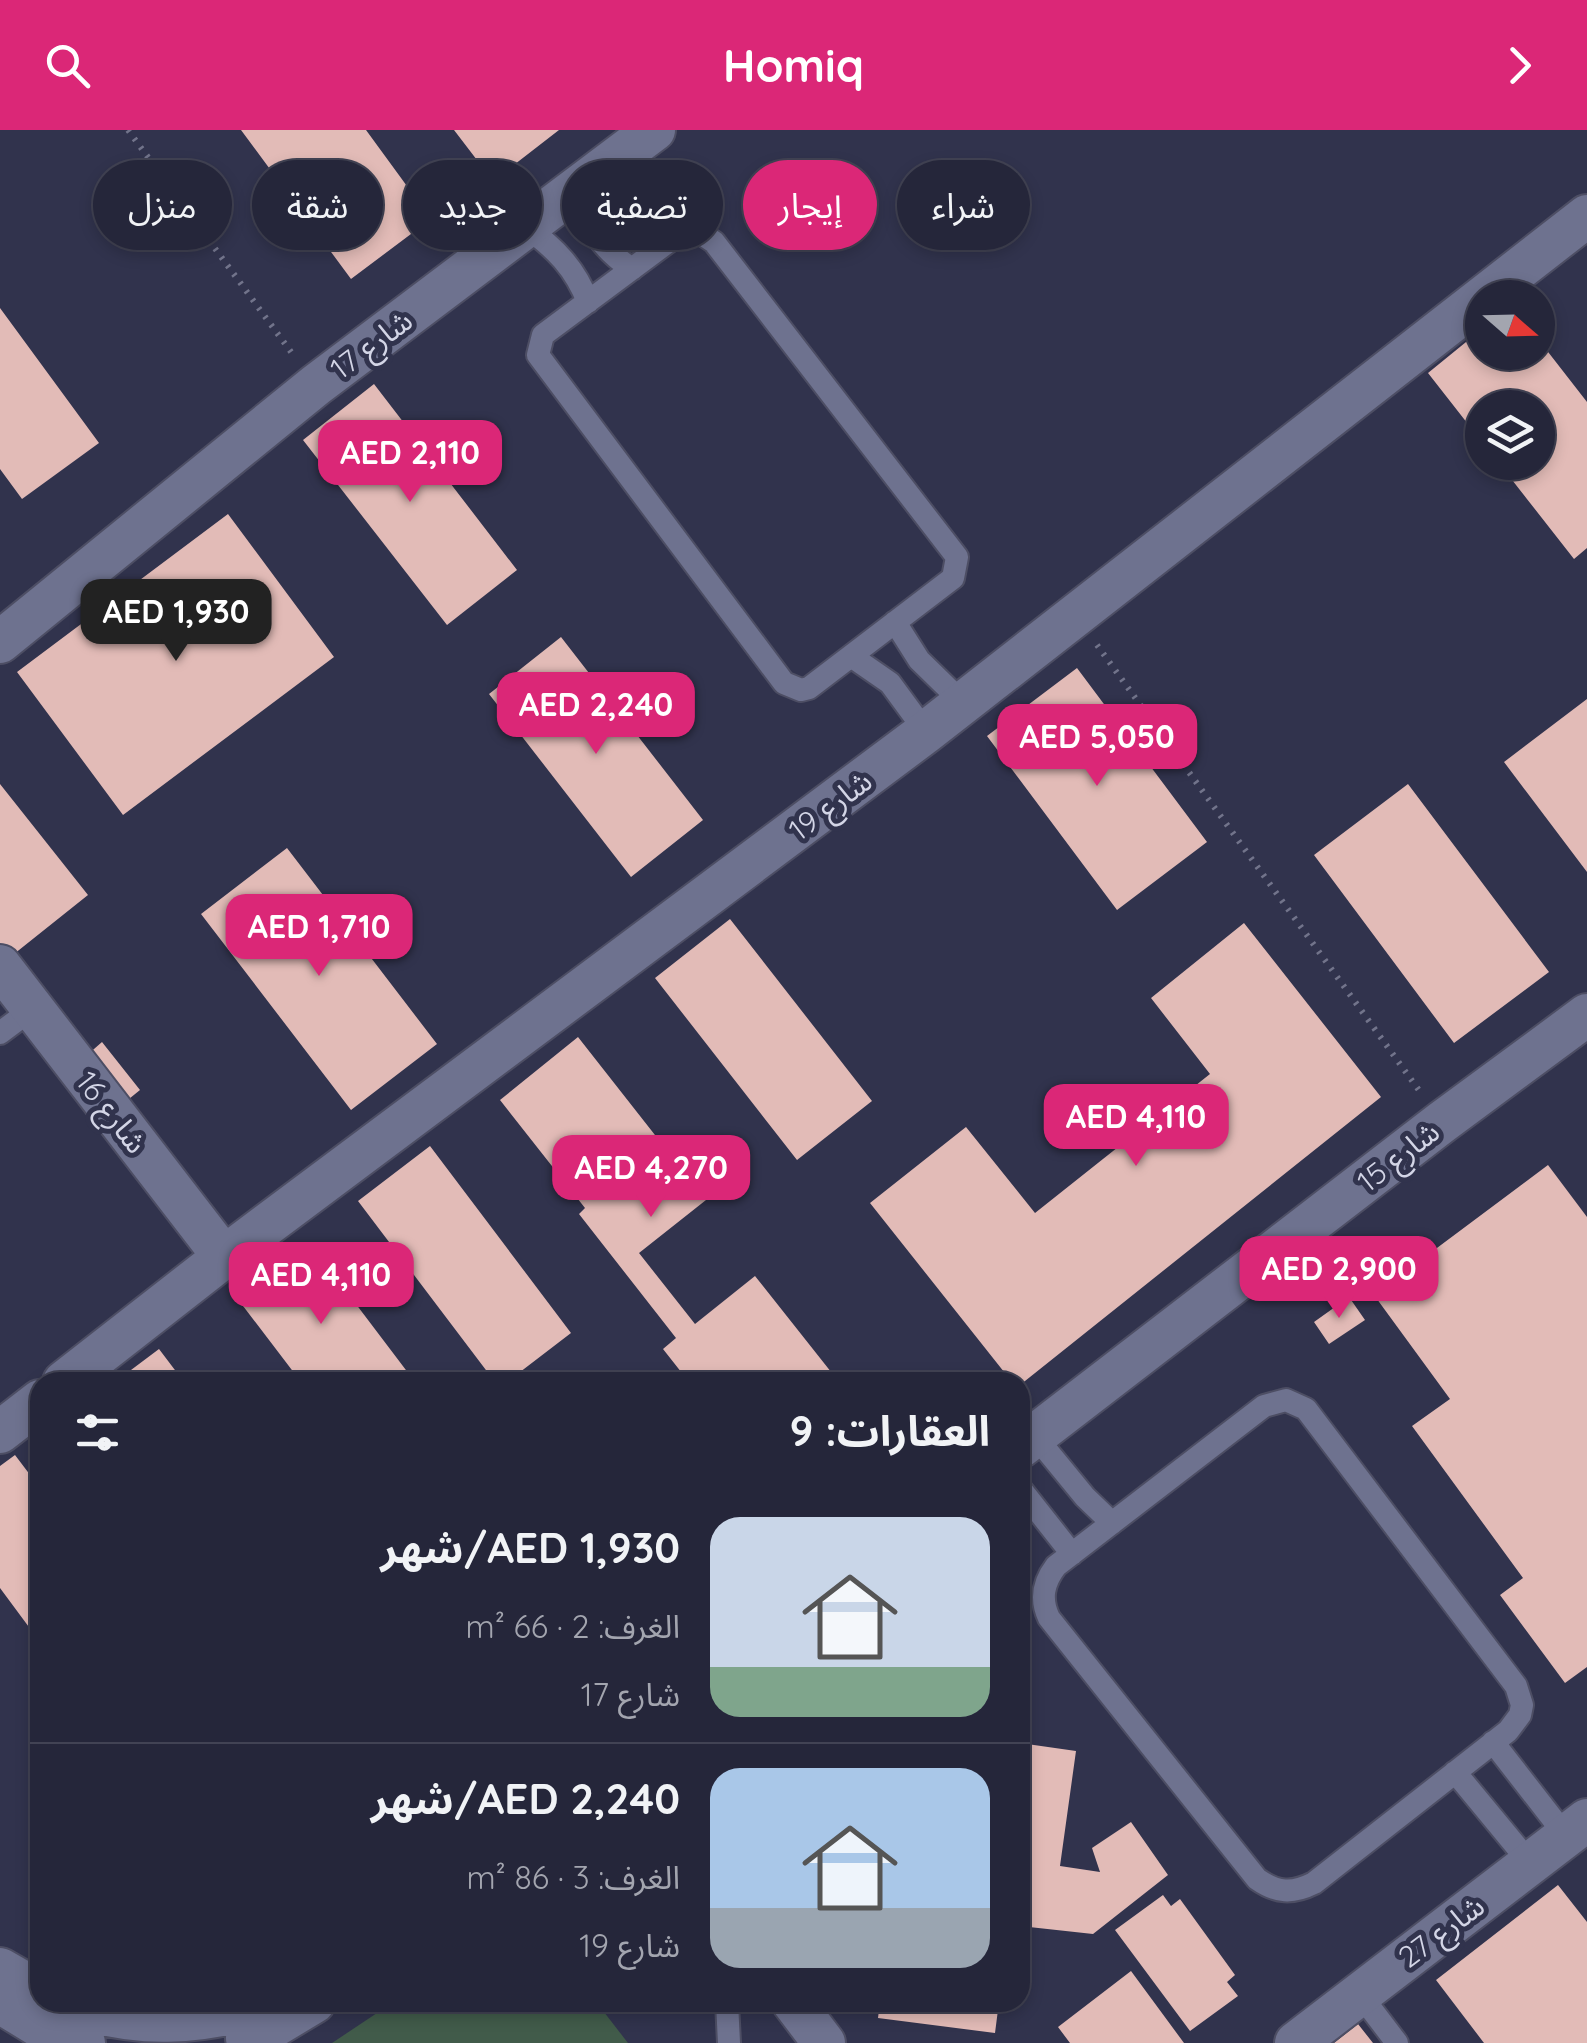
<!DOCTYPE html>
<html lang="ar">
<head>
<meta charset="utf-8">
<style>
	:root { --surface:#25263a; --page:#313245; --text:#f1f3f6; --muted:#a3a5af; --line:#424354; --accent:#db2777 }
	body { margin:0; font-family:Quicksand,"Noto Sans Arabic",sans-serif; background:var(--page); color:var(--text); direction:rtl; height:100vh; display:flex; flex-direction:column; font-size:38px; white-space:nowrap }
	* { box-sizing:border-box; margin:0 }
	p { font-size:32px; color:var(--muted) }
	.icon { flex:none; width:55px; height:55px; fill:none; stroke:currentColor; stroke-width:2; stroke-linecap:round; stroke-linejoin:round }
	.map { position:relative; flex:1; overflow:hidden; direction:ltr }
	.sheet { position:absolute; left:30px; top:1242px; width:1000px; height:640px; display:flex; flex-direction:column; background:var(--surface); border-radius:30px; box-shadow:0 5px 15px #0003,0 0 0 2px var(--line); direction:rtl }
	.sheet>* { flex:none }
	.hud { position:absolute; left:30px; top:30px; width:1000px; height:90px; direction:rtl; display:flex; gap:20px }
	.needle { width:65px; rotate:110deg }
	.fabs { position:absolute; left:1465px; top:150px; display:grid; gap:20px }
	.fabs a { display:grid; place-items:center; width:90px; height:90px; border-radius:50%; background:var(--surface); box-shadow:0 5px 15px #0003,0 0 0 2px var(--line); font-size:50px }
	.price { position:absolute; translate:-50% -85px; padding:0 22px; border-radius:20px; background:var(--accent); color:#fff; font-size:32px; line-height:65px; filter:drop-shadow(0 2px 5px #0008) }
	.price::after { content:''; position:absolute; left:50%; top:60px; width:30px; height:22px; margin-left:-15px; background:inherit; clip-path:polygon(0 0,100% 0,50% 100%) }
	.price.on { background:#222; color:#fff }
	ul { padding:0; list-style:none }
	li { display:flex; align-items:center; gap:30px; height:250px; padding:0 40px }
	li+li { border-top:2px solid var(--line) }
	li span { display:grid; place-items:center; flex:none; width:280px; height:200px; border-radius:30px; color:#555 }
	li>.icon { margin-inline-start:auto }
	span .icon { width:120px; height:120px; fill:#fffc; stroke-width:1 }
	li b { font-size:42px }
	h2 { display:flex; justify-content:space-between; align-items:center; height:120px; padding:0 40px; font-size:42px }
	.pill { padding:0 35px; border-radius:45px; background:var(--surface); box-shadow:0 5px 15px #0003,0 0 0 2px var(--line); font-size:35px; line-height:90px }
	.pill.on { background:var(--accent); color:#fff }
	header { display:flex; justify-content:space-between; align-items:center; height:130px; padding:0 40px; background:var(--accent); color:#fff; font-size:45px; font-weight:700 }
	.map>svg:first-child { display:block }
	.green { fill:#415b4a }
	.building { fill:#e2bbb7 }
	.lines { fill:none; stroke-linecap:round; stroke-linejoin:round }
	.lane-casing { stroke:#4d4e64; stroke-width:26 }
	.street-casing { stroke:#4d4e64; stroke-width:46 }
	.path { stroke:#72748b; stroke-width:6; stroke-dasharray:2.5 8; stroke-linecap:butt }
	.lane { stroke:#6e728f; stroke-width:22 }
	.street { stroke:#6e728f; stroke-width:42 }
	.labels { text-anchor:middle; dominant-baseline:central; stroke-width:10; stroke-linejoin:round; paint-order:stroke }
	.street-label { font-size:30px; fill:#d3d5e6; stroke:#31334d }
</style>
</head>
<body>
<header><svg class="icon" aria-label="forward" viewBox="0 0 24 24"><path d="M9 5l7 7-7 7"/></svg>Homiq<svg class="icon" aria-label="search" viewBox="0 0 24 24"><circle cx="10" cy="10" r="6"/><path d="M15 15l6 6"/></svg></header>
<div class="map">
<svg width="1587" height="1913" viewBox="0 0 1587 1913">
	<rect width="100%" height="100%" fill="#31334d"/>
	<path class="green" d="M392 1873H597L628 1913H332Z"/>
	<path class="building" d="M241 0H366L431 89 351 149Z
		M454 0H559L493 51Z
		M0 178 99 313 22 369 0 339Z
		M1482 199V222H1538V209L1587 272V418L1574 429 1498 332H1538V278H1482V312L1428 243Z
		M374 254 517 440 447 495 303 310Z
		M228 384 334 527 123 685 17 542Z
		M561 507 703 690 631 747 489 564Z
		M1077 538 1207 712 1117 780 987 606Z
		M1587 569V742L1504 632Z
		M0 654 88 765 9 828 0 817Z
		M1408 654 1549 842 1454 913 1314 725Z
		M287 718 437 914 351 980 201 784Z
		M730 789 872 971 797 1030 655 848Z
		M1244 793 1381 967 1020 1255 1012 1252 870 1073 966 997 1035 1083 1210 944 1151 868Z
		M578 907 706 1070 639 1123 695 1194 755 1146 839 1252H689L663 1219 676 1208 579 1084 585 1078 500 970Z
		M102 912 140 960 124 973 86 926Z
		M430 1016 571 1203 507 1252H495L358 1071Z
		M1548 1035 1587 1087V1537L1565 1553 1500 1465 1523 1448 1412 1296 1450 1269 1374 1165Z
		M312 1116 415 1252H301L240 1172Z
		M1349 1167 1365 1190 1329 1214 1314 1192Z
		M159 1219 184 1252H115Z
		M15 1325 40 1358V1512L0 1458V1336Z
		M1020 1613 1076 1621 1060 1736 1100 1742 1092 1718 1131 1692 1168 1745 1093 1804 1020 1796Z
		M1558 1755 1587 1792V1913H1484L1436 1850Z
		M1163 1765 1171 1776 1180 1769 1235 1845 1227 1852 1238 1866 1190 1901 1115 1800Z
		M1131 1841 1184 1913H1070L1058 1897Z
		M880 1872H999L995 1903 878 1888Z
		M1358 1894 1373 1913H1334Z"/>
	<g class="lines">
		<g class="lane-casing">
			<path id="lane" d="M580 57C586 95 600 118 632 139
				M526 97C555 118 575 138 588 172
				M688 102 702 104 714 112 957 427 953 448 809 558 801 560 784 553 538 225 543 205 676 106Z
				M895 492 919 530 963 573
				M851 526 890 553 926 602
				M0 903 32 879
				M1286 1270 1306 1279 1516 1556 1522 1575 1520 1585 1508 1601 1314 1753C1292 1764 1277 1763 1257 1749L1049 1488C1040 1469 1043 1453 1056 1436L1264 1276Z
				M1035 1306 1085 1367 1112 1393
				M1020 1358 1072 1424
				M1493 1612 1566 1706
				M1455 1642 1530 1733
				M1359 1863 1397 1913
				M727 1872 729 1913"/>
		</g>
		<g class="street-casing">
			<path id="street" d="M0 512 316 255 654 0
				M0 836 224 1127
				M64 1252 224 1127 926 602 1587 86
				M0 1302 40 1271
				M1020 1317 1442 992 1587 885
				M0 1839 40 1862
				M0 1872 39 1896 84 1913
				M66 1872C132 1899 203 1895 269 1872
				M793 1872 824 1913
				M247 1908 266 1901 314 1872
				M1296 1913 1587 1690"/>
		</g>
		<path class="path" d="M128 0 294 226
			M1097 515 1421 963"/>
		<use href="#lane" class="lane"/>
		<use href="#street" class="street"/>
	</g>
	<g class="labels">
		<g class="street-label">
			<text transform="translate(371 214) rotate(-37)">شارع 17</text>
			<text transform="translate(830 675) rotate(-37)">شارع 19</text>
			<text transform="translate(112 982) rotate(52)">شارع 16</text>
			<text transform="translate(1398 1026) rotate(-38)">شارع 15</text>
			<text transform="translate(1441 1801) rotate(-37)">شارع 27</text>
		</g>
	</g>
</svg>
<div class="fabs">
<a><svg class="needle" viewBox="-14 -14 28 28"><path d="M0-13l5 13h-10z" fill="#e53935"/><path d="M0 13l5-13h-10z" fill="#a3a5af"/></svg></a>
<a><svg class="icon" aria-label="layers" viewBox="0 0 24 24"><path d="M12 4l9 5-9 5-9-5zM3 14l9 5 9-5"/></svg></a>
</div>
<b class="price" style="left:410px;top:375px">AED 2,110</b>
<b class="price on" style="left:176px;top:534px">AED 1,930</b>
<b class="price" style="left:596px;top:627px">AED 2,240</b>
<b class="price" style="left:1097px;top:659px">AED 5,050</b>
<b class="price" style="left:319px;top:849px">AED 1,710</b>
<b class="price" style="left:1136px;top:1039px">AED 4,110</b>
<b class="price" style="left:651px;top:1090px">AED 4,270</b>
<b class="price" style="left:1339px;top:1191px">AED 2,900</b>
<b class="price" style="left:321px;top:1197px">AED 4,110</b>
<div class="hud">
<a class="pill">شراء</a>
<a class="pill on">إيجار</a>
<a class="pill">تصفية</a>
<a class="pill">جديد</a>
<a class="pill">شقة</a>
<a class="pill">منزل</a>
</div>
<section class="sheet">
<h2>العقارات: 9<svg class="icon" aria-label="filters" viewBox="0 0 24 24"><path d="M4 7h16M4 17h16"/><circle cx="9" cy="7" r="2"/><circle cx="15" cy="17" r="2"/></svg></h2>
<ul>
<li><span style="background:linear-gradient(#c9d6e8 75%,#7fa58c 0)"><svg class="icon" aria-label="home" viewBox="0 0 24 24"><path d="M3 11l9-7 9 7M6 9v11h12V9"/></svg></span><div><b>AED 1,930/شهر</b><p>الغرف: 2 · 66 m²</p><p>شارع 17</p></div></li>
<li><span style="background:linear-gradient(#a9c7e8 70%,#9aa5b1 0)"><svg class="icon" aria-label="home" viewBox="0 0 24 24"><path d="M3 11l9-7 9 7M6 9v11h12V9"/></svg></span><div><b>AED 2,240/شهر</b><p>الغرف: 3 · 86 m²</p><p>شارع 19</p></div></li>
</ul>
</section>
</div>
</body>
</html>
